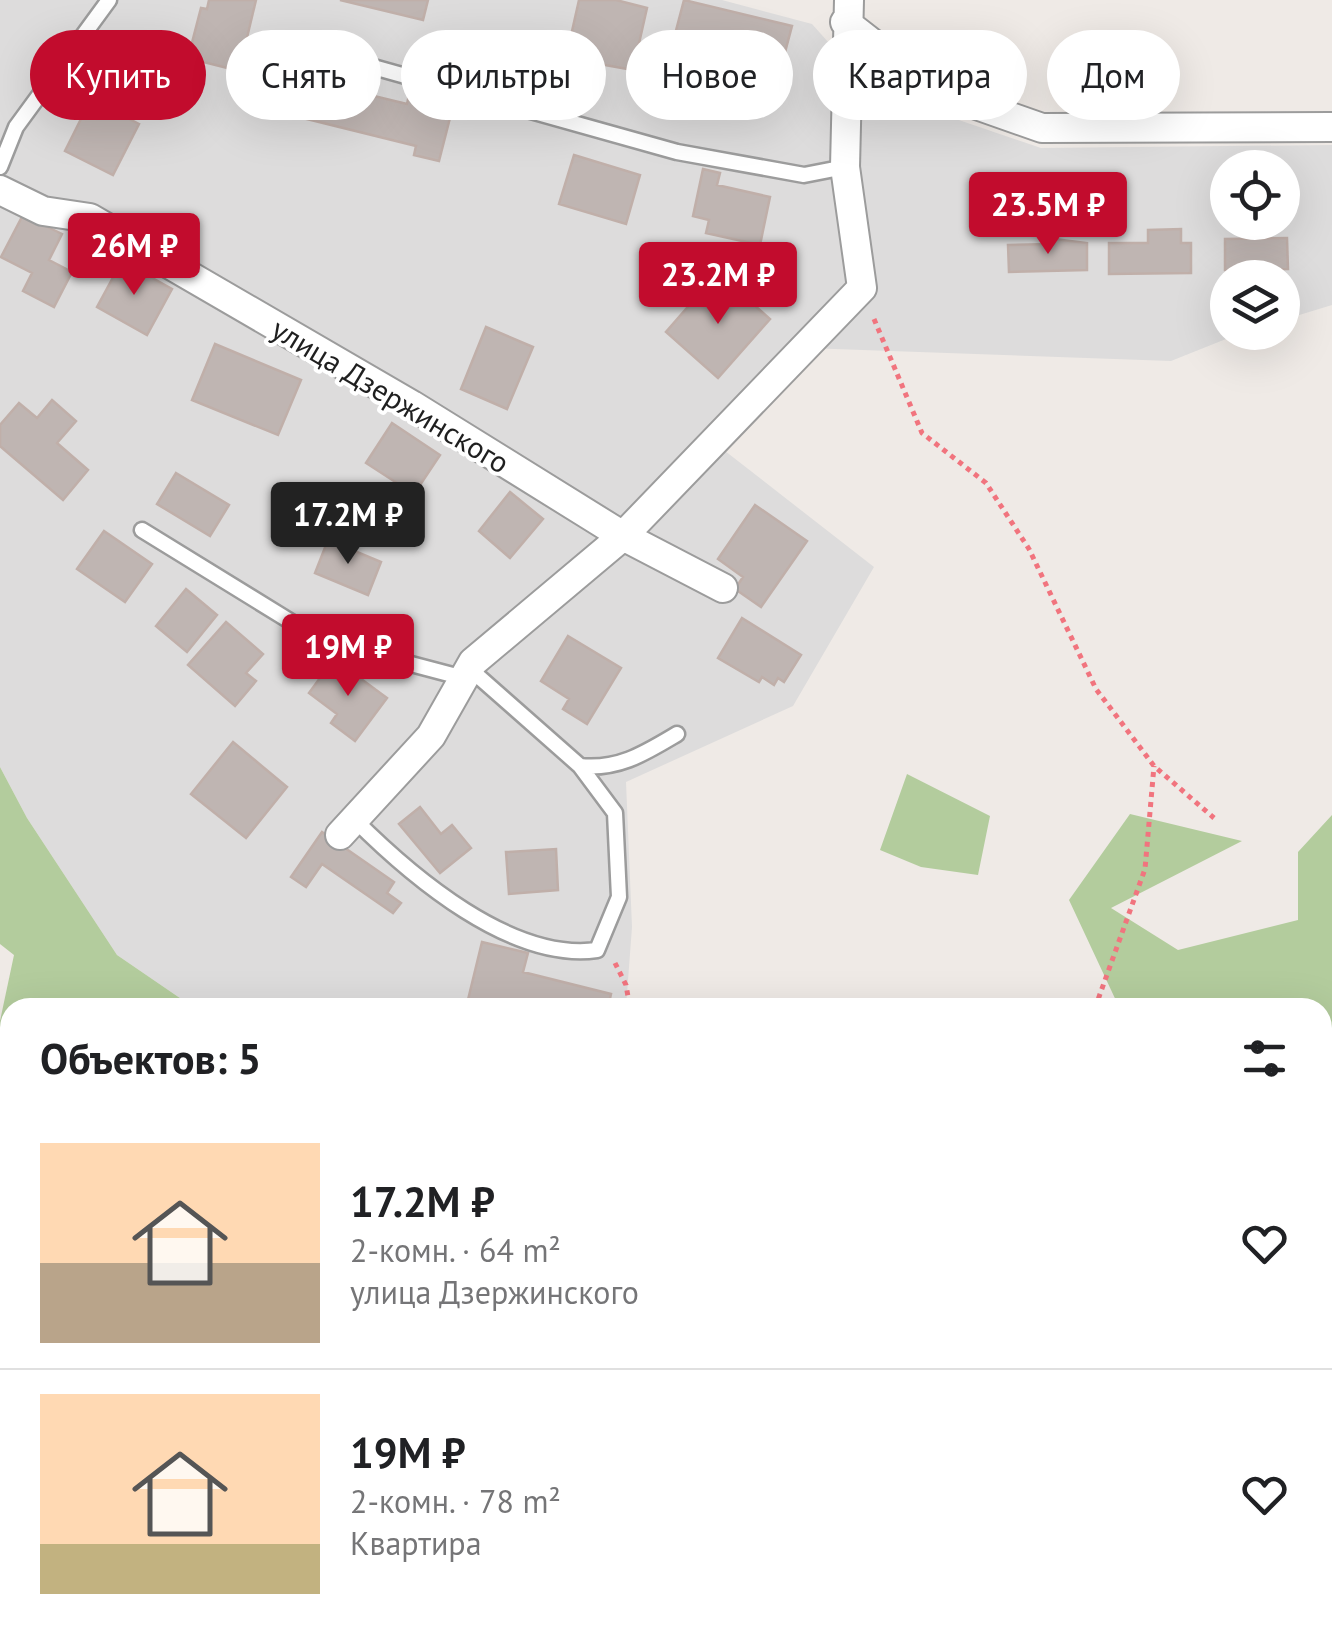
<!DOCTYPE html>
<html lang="ru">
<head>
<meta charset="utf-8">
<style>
	:root { --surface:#fff; --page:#f2f2f2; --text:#202124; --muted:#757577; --line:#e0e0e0; --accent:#c20c2d }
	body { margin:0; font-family:"PT Sans",sans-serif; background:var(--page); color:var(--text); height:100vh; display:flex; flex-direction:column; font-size:38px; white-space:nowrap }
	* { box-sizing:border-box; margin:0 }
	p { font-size:32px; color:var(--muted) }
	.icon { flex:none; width:55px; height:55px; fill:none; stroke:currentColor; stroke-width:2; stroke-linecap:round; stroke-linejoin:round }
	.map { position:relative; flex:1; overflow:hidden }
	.sheet { position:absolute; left:0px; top:998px; width:1332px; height:642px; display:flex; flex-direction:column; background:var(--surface); border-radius:30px 30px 0 0; box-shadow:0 10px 40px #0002 }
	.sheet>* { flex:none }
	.hud { position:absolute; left:30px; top:30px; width:1272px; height:90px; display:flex; gap:20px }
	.buttons { position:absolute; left:1210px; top:150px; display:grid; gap:20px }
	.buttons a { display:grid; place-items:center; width:90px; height:90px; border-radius:50%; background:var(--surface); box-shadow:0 10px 40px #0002; font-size:50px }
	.price { position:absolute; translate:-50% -85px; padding:0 22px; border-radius:10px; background:var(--accent); color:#fff; font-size:32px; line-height:65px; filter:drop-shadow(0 2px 5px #0008) }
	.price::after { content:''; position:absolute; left:50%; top:60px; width:30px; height:22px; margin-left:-15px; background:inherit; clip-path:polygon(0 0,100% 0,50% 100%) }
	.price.on { background:#222; color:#fff }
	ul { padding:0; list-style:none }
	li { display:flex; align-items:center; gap:30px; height:250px; padding:0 40px }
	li+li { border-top:2px solid var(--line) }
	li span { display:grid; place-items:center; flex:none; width:280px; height:200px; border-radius:0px; color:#555 }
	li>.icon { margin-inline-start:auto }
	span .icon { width:120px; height:120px; fill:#fffc; stroke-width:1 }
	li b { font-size:42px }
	h2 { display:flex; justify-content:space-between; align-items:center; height:120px; padding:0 40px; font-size:42px }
	.pill { padding:0 35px; border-radius:45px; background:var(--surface); box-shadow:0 10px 40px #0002; font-size:35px; line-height:90px }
	.pill.on { background:var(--accent); color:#fff }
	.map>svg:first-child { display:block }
	.residential { fill:#dddcdc; fill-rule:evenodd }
	.forest { fill:#b3cc9d }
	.building { fill:#bfb5b2; stroke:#c0afa9; stroke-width:2.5 }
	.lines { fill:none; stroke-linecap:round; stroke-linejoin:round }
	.service-casing { stroke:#9c9c9c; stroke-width:19 }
	.minor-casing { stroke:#9c9c9c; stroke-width:32 }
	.path { stroke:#f1747e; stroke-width:5; stroke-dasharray:5 5; stroke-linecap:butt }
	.service { stroke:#fff; stroke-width:14 }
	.minor { stroke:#fff; stroke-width:28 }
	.labels { text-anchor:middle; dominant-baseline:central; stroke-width:8; stroke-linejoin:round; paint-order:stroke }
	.street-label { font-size:30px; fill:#1f1f1f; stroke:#fff }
</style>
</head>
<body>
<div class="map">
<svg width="1332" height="1639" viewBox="0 0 1332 1639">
	<rect width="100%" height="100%" fill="#efeae6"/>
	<path class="residential" d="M0 0H722L812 24 871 90 1041 148 1332 145V305L1283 320 1282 278H1228V332L1241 333 1171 361 806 348 716 444 874 567 793 706 626 782 632 927 626 1007H193L117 955 27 818 0 767ZM1228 168H1282V222H1228Z"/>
	<path class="forest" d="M0 767 27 818 117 955 193 1007 10 1008V1630H868L875 1639H0V1021L14 955 0 944Z
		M907 774 990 816 978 875 921 867 880 850Z
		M1130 814 1242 841 1111 908 1178 950 1298 920V852L1332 815V1639H1048L1047 1630H1322V1008L1119 1007 1069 900Z"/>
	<path class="building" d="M209 0H256L239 71 188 58 201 8 207 9Z
		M340 0H428L423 20Z
		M579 0H616L647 8 633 70 566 58Z
		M684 0 792 26 771 105 739 97 734 114 695 103 692 112 657 103Z
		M316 82 407 104 409 95 430 100 427 112 450 118 439 161 414 155 416 146 307 119Z
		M91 99 139 124 113 175 65 151Z
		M574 155 640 175 626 224 559 204Z
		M703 169 720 173 717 185 770 197 760 245 706 233 709 220 693 216Z
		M23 215 62 234 49 260 72 272 54 307 23 291 32 273 1 257Z
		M1181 229V243H1191V273L1109 274V243H1148V230Z
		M1287 238 1288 269 1225 270V239Z
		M1054 239 1087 243V270L1009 272 1008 245 1054 244Z
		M122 261 172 289 147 335 97 307Z
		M728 282 770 319 718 378 666 332 707 285 718 294Z
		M486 327 533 347 507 409 461 389Z
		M215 344 301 380 278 435 192 400Z
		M52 400 76 421 57 443 88 470 63 500 0 446V425L19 403 37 418Z
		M392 423 440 455 414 494 366 463Z
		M176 473 229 505 210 536 157 504Z
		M510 492 543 519 510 558 479 531Z
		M755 505 807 541 761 607 735 589 743 577 718 559Z
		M104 531 152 564 125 602 77 569Z
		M328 540 381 562 368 595 315 573Z
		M186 589 217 615 187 652 156 626Z
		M742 618 801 655 784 682 778 678 774 685 762 677 759 682 718 658Z
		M226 622 263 654 246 673 256 681 235 706 188 665Z
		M568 636 621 668 587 724 563 709 569 699 541 681Z
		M334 659 387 698 355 741 331 723 337 714 309 693Z
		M233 742 287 787 246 838 191 794Z
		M420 807 441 834 452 825 471 848 440 873 399 824Z
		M322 832 394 882 387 893 401 903 393 913 322 864 306 887 291 877Z
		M556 849 558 890 509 894 506 852Z
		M482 942 528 953 523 972 611 994 608 1008H466Z"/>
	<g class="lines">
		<g class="service-casing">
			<path id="service" d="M309 49 677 152 804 175 845 167
				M0 167 16 127 109 0
				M142 530 293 623 392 659 464 678
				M470 669 580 766C619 770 645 753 677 734
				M354 819C411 876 511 962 597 950L619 897 615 813 580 766"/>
		</g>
		<g class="minor-casing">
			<path id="minor" d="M845 22 931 89 1042 128 1332 127
				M0 190 43 211 90 218 412 405 623 536 723 588
				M340 835 431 736 473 662 623 536 862 288 845 167 849 0"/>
		</g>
		<path class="path" d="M874 319 922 433 986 483 1029 549 1096 689 1154 766 1214 818
			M615 963 626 985 630 1008
			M1095 1008 1145 869 1154 766
			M631 1630 635 1639"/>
		<use href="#service" class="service"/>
		<use href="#minor" class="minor"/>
	</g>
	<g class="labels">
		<g class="street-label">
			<text transform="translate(391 395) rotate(31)">улица Дзержинского</text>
		</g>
	</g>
</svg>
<div class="buttons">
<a><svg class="icon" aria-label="locate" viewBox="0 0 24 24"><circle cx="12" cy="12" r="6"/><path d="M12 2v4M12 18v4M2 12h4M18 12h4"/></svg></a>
<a><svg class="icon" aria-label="layers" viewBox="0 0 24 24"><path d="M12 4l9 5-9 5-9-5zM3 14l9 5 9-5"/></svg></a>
</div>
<b class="price" style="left:1048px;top:257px">23.5M ₽</b>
<b class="price" style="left:134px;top:298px">26M ₽</b>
<b class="price" style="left:718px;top:327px">23.2M ₽</b>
<b class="price on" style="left:348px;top:567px">17.2M ₽</b>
<b class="price" style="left:348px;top:699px">19M ₽</b>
<div class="hud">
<a class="pill on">Купить</a>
<a class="pill">Снять</a>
<a class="pill">Фильтры</a>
<a class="pill">Новое</a>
<a class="pill">Квартира</a>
<a class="pill">Дом</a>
</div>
<section class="sheet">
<h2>Объектов: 5<svg class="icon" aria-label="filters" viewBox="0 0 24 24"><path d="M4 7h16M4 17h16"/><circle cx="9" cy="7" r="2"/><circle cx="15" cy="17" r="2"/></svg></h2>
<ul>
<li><span style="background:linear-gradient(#ffd9b3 60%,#b9a48a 0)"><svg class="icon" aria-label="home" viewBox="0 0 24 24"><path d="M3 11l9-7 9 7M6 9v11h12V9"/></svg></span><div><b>17.2M ₽</b><p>2-комн. · 64 m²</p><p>улица Дзержинского</p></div><svg class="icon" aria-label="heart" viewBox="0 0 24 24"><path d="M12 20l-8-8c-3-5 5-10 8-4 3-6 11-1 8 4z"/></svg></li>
<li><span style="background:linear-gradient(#ffd9b3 75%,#c2b280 0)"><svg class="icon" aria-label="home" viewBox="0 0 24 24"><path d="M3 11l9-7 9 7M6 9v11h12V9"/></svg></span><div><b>19M ₽</b><p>2-комн. · 78 m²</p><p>Квартира</p></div><svg class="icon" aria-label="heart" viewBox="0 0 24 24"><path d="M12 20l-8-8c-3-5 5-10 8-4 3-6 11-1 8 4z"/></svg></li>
</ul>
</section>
</div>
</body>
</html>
